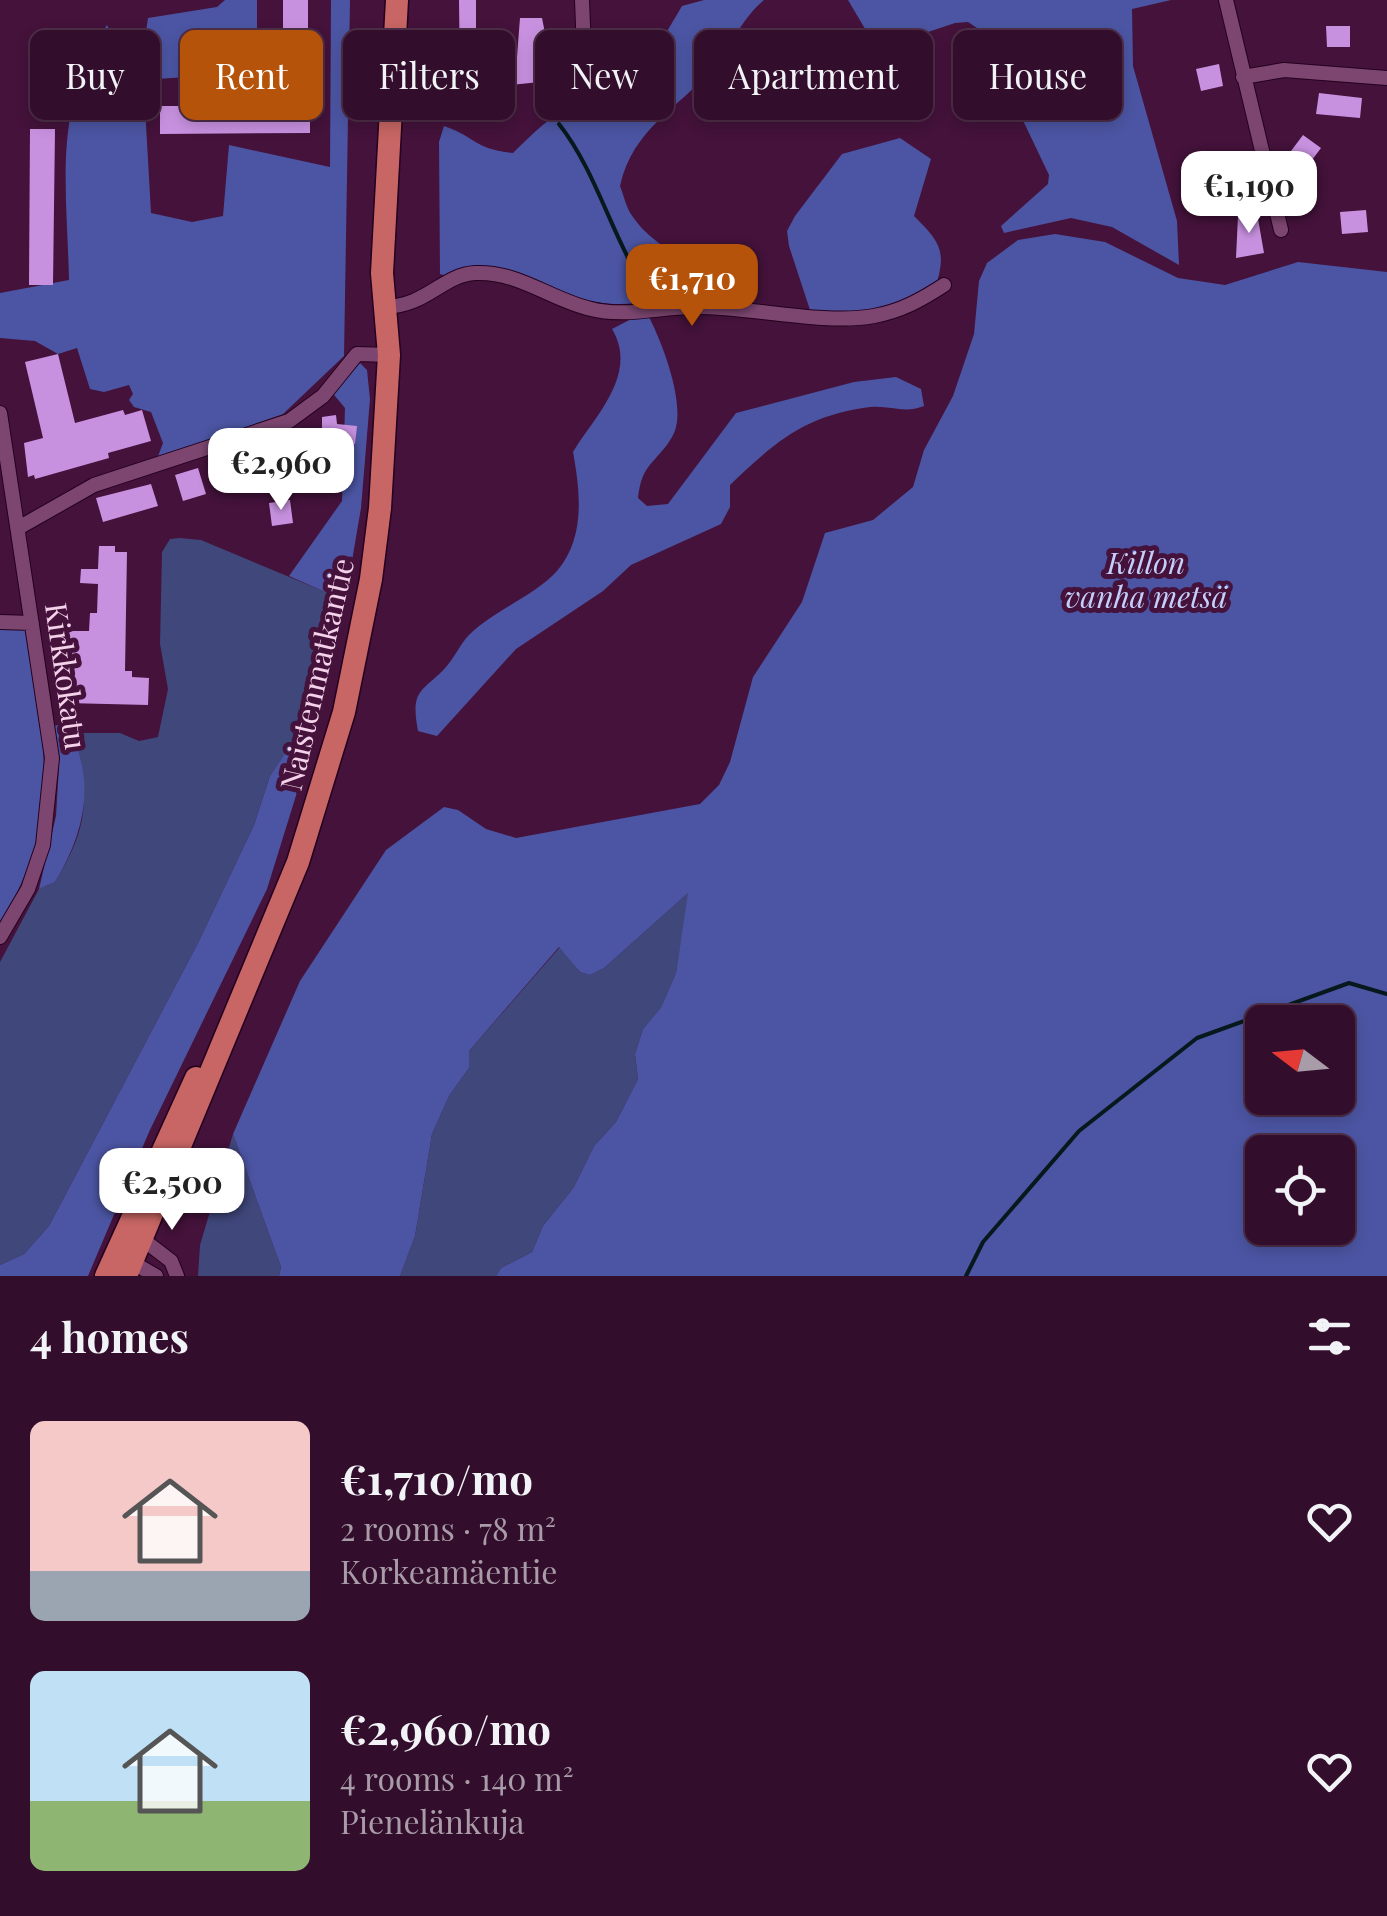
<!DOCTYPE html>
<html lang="en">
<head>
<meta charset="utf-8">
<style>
	:root { --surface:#330e2c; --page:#3e1c38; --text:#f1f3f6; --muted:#a99ca9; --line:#4e2e48; --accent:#b45309 }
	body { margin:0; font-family:"Playfair Display",serif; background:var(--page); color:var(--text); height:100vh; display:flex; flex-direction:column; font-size:38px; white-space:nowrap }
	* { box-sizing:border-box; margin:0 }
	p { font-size:32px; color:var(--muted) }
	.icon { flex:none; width:55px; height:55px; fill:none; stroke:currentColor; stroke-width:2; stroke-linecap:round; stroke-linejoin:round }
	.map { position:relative; height:1276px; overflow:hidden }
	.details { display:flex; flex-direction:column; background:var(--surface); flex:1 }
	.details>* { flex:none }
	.top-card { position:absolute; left:30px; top:30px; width:1328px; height:90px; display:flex; gap:20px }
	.needle { width:65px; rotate:286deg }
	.controls { position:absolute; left:1245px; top:1005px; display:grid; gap:20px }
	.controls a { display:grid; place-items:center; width:110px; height:110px; border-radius:15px; background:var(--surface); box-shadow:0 5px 15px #0003,0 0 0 2px var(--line); font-size:50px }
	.price { position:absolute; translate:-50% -85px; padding:0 22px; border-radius:20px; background:#fff; color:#222; font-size:32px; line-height:65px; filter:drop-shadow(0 2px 5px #0008) }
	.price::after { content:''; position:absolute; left:50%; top:60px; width:30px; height:22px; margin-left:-15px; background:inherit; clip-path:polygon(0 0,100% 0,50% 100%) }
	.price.selected { background:var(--accent); color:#fff }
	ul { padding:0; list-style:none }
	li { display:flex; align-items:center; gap:30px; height:250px; padding:0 30px }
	li span { display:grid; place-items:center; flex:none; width:280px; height:200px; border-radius:15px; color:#555 }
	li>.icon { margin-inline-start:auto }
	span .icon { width:120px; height:120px; fill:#fffc; stroke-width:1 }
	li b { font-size:42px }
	h2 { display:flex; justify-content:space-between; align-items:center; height:120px; padding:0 30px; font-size:42px }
	.chip { padding:0 35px; border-radius:15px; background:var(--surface); box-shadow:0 5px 15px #0003,0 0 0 2px var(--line); font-size:35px; line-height:90px }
	.chip.selected { background:var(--accent); color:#fff }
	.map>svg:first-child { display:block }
	.green { fill:#3f477b }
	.forest { fill:#4c55a3; fill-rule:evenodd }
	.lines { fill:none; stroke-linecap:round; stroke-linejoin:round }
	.stream { stroke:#07191d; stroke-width:4 }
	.building { fill:#c891e0 }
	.minor-casing { stroke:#25011f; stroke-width:16 }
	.primary-casing { stroke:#25011f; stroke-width:25 }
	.minor { stroke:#7d4671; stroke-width:14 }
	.primary { stroke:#c76664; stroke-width:22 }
	.labels { text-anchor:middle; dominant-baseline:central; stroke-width:10; stroke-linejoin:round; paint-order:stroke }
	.park-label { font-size:30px; font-style:italic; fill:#c5cffb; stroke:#44123b }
	.street-label { font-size:30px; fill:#f3d2ea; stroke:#44123b }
</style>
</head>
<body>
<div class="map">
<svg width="1387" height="1276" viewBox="0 0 1387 1276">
	<rect width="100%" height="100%" fill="#44123b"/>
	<path class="green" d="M39 47H69L68 117H39Z
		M180 538 201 540 323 591 339 592 322 665 300 732 270 776 254 825 198 943 49 1226 24 1254 0 1265V962L39 889 55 882C91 822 89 798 71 733H120L139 741 158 737 168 689 160 644 162 552 170 539Z
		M689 892 676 973 661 1009 643 1029 635 1054 638 1079 616 1122 594 1146 574 1187 543 1226 532 1252 501 1268 496 1276H400L415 1236 432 1134 449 1096 469 1068V1051L560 947 580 972 590 975 604 968Z
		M233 1134 281 1267 279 1276H198L200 1245Z"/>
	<path class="forest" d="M225 0H257V34C236 43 232 53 231 74L157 79 149 84 145 107 151 213 192 222 223 216 229 145 330 167 331 0H350L344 356 283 414 157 459 163 443 151 412 134 407 129 400 133 394 129 385 104 392 90 389 77 348 58 354 35 341 0 338V293L69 280C67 186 52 107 107 25L121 55 122 75 140 71 148 18 217 7Z
		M704 0H764C741 19 731 47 712 69 677 110 633 128 620 186 624 196 626 208 633 217 654 248 680 245 685 288L690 292C658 300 629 308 596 302 539 290 509 249 447 276L440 274 439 142 444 126C476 137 474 149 513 153 556 110 585 90 643 72L682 6Z
		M848 0H1171L1132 9 1133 66 1177 221 1179 265 1112 227 1071 218 1004 233 1001 226 1048 184 1049 175 980 30 968 22 955 23 877 49Z
		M900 138 931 159 914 216C941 243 947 251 935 289 894 310 855 315 810 310L789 246 787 231 795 216 842 154Z
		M1055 234 1105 242 1178 278 1225 285 1298 262 1387 272V1276H496L501 1268 532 1252 543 1226 574 1187 594 1146 616 1122 638 1079 635 1054 643 1029 661 1008 676 973 688 893 604 968 590 975 580 972 559 947 469 1051V1068L449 1096 432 1134 415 1236 400 1276H279L281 1267 233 1134 300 981 386 850 444 807 458 810 486 829 516 838 700 804 719 785 730 762 753 677 802 602 825 533 873 520 913 487 924 450 953 396 974 334 979 281 987 263 1018 240ZM1262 1022H1338V1098H1262ZM1262 1152H1338V1228H1262Z
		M639 315H648C662 342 689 410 672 437 656 464 642 462 638 498L647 506 668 504 736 413 854 382 896 377 921 389 924 406C904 414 890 405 870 407 806 415 776 441 730 485V507L721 524 631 565 603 591 516 649 437 736 418 731C410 688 422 693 446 667 455 657 460 644 469 635 494 610 533 597 557 571 586 537 580 491 573 452 595 416 639 374 612 329Z
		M360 363 367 370 370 399 361 508 341 625 308 757 267 889 149 1132 88 1276H0V1265L24 1254 49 1226 198 943 254 825 270 776 300 731 322 665 339 593 323 591 289 576 342 501 345 408 330 390Z
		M0 625 24 627 26 630C44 748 65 816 0 924Z
		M66 723C97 779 86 830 55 882L39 889 56 816 59 766 54 726Z"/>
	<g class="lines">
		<path class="stream" d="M559 124C595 170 610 230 641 282
			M966 1276 983 1242 1079 1131 1197 1038 1349 983 1387 994"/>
	</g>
	<path class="building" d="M283 0H308V80H283Z
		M459 0H476V57H517L520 18H542L547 43H543L540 82 501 86V82L490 79H460Z
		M1326 26H1350V47H1327Z
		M617 31 643 33 642 53 634 52 633 69 614 68Z
		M1219 64 1223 86 1201 91 1196 69Z
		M1319 93 1362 98 1360 118 1316 114Z
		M160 106H310V133L160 134Z
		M30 129H55L53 285H29Z
		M1303 135 1321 148 1309 164 1291 151Z
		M1366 210 1368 232 1342 234 1340 212Z
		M1257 213 1264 253 1236 258 1238 216Z
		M58 354 75 423 123 410 125 415 142 410 151 441 108 453 109 458 35 479 34 475 28 477 24 443 43 438 25 362Z
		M336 415 337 424 357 426 355 444 333 442 336 455 306 461 307 467 289 470 286 452 293 451V447L322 442V417Z
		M198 468 206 494 183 501 175 475Z
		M151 484 158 506 103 522 96 498Z
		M290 500 293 523 272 526 269 503Z
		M99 546H115V552H127L125 671H132V677L149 678 148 705 66 703 67 653H56V631H89L90 613H97L98 584 80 583 81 569H98Z"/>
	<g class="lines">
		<g class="minor-casing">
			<path id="minor" d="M582 0 585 76
				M1226 0 1281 230
				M1243 77 1284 70 1387 78
				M383 307C426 307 442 275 475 273 519 271 551 300 591 309 626 318 662 306 698 307 751 307 824 325 874 316 901 311 921 300 944 285
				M0 413 52 758 43 845 28 889 0 937
				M20 527 94 485 289 421 323 396 357 354 389 355
				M0 622 32 623
				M137 1235 171 1261 177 1276
				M125 1258 156 1276"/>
		</g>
		<g class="primary-casing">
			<path id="primary" d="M106 1276 196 1078
				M126 1276 298 862 344 712 371 579 380 508 389 355 382 273 397 0"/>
		</g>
		<use href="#minor" class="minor"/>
		<use href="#primary" class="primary"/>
	</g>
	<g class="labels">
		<g class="park-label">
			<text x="1146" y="562">Killon<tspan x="1146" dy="34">vanha metsä</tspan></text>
		</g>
		<g class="street-label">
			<text transform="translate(316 674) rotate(-77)">Naistenmatkantie</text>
			<text transform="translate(67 676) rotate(82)">Kirkkokatu</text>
		</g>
	</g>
</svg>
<div class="controls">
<a><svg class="needle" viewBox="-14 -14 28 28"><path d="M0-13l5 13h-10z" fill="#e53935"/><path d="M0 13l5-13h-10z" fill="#a99ca9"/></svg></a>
<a><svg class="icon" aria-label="locate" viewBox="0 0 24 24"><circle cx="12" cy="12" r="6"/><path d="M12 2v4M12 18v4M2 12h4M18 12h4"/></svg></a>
</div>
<b class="price" style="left:1249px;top:236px">€1,190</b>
<b class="price selected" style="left:692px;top:329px">€1,710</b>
<b class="price" style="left:281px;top:513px">€2,960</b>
<b class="price" style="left:172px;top:1233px">€2,500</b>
<div class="top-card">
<a class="chip">Buy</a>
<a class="chip selected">Rent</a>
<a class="chip">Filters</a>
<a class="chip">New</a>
<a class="chip">Apartment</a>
<a class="chip">House</a>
</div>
</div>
<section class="details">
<h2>4 homes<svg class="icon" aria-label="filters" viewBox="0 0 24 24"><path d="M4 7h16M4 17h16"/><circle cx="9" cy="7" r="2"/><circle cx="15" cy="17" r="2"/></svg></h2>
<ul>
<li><span style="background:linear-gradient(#f6c9c9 75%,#9aa5b1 0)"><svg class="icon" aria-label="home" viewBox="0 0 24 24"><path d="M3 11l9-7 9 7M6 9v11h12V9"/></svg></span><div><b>€1,710/mo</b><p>2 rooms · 78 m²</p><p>Korkeamäentie</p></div><svg class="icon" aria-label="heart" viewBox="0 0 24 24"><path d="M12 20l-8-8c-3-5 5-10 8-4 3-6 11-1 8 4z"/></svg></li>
<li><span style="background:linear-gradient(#bfe0f5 65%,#8fb573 0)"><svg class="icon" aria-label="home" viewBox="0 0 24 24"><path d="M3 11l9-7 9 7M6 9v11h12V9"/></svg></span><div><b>€2,960/mo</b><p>4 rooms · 140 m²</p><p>Pienelänkuja</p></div><svg class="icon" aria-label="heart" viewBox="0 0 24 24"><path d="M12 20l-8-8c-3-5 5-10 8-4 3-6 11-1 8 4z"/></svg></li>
</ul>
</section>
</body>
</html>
